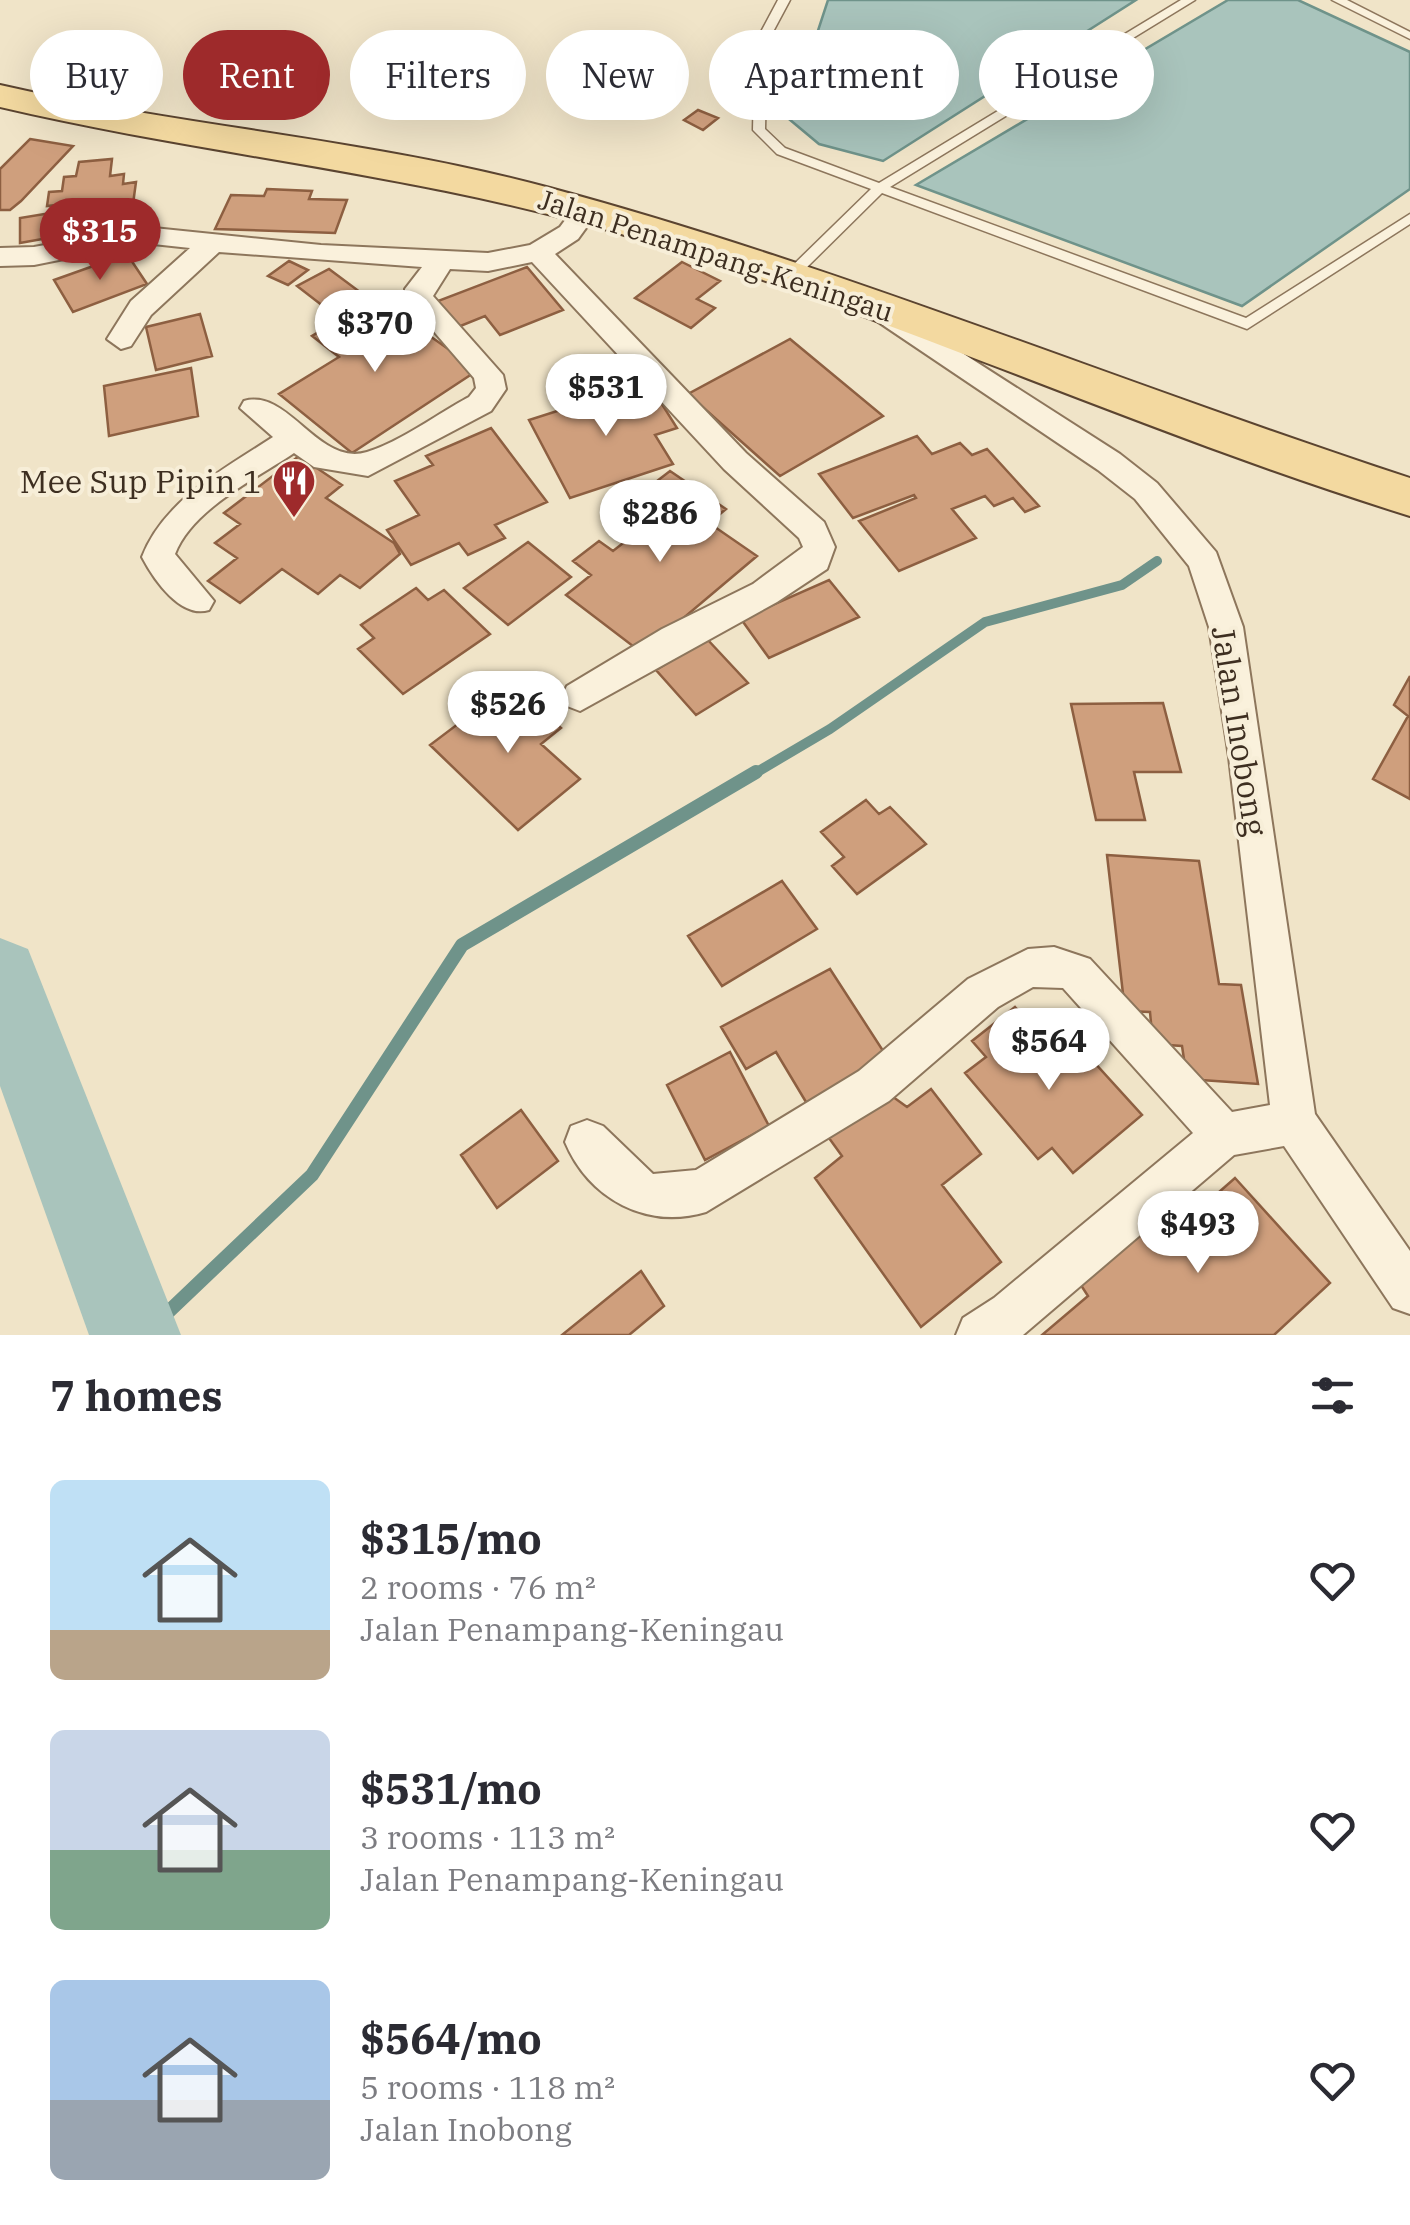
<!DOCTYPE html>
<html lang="en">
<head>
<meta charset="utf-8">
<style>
	:root { --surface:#fff; --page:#f2f2f3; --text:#2b2b33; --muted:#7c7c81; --accent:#9e2a2b }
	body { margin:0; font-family:"IBM Plex Serif",serif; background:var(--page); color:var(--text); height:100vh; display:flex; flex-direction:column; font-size:38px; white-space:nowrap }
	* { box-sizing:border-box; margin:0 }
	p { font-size:32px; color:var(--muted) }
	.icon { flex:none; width:55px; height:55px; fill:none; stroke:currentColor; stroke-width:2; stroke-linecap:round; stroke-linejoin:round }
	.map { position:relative; height:1335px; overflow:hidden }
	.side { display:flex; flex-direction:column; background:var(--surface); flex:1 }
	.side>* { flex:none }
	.banner { position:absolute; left:30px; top:30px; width:1350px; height:90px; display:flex; gap:20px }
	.price { position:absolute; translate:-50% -85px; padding:0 22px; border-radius:35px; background:#fff; color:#222; font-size:32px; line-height:65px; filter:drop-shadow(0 2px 5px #0008) }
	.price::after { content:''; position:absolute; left:50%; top:60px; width:30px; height:22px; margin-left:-15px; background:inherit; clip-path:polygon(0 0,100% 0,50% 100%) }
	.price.active { background:var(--accent); color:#fff }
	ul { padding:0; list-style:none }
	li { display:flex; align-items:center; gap:30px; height:250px; padding:0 50px }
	li span { display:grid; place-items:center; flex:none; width:280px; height:200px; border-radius:15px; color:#555 }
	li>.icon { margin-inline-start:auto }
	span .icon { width:120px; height:120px; fill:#fffc; stroke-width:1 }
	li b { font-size:42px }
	h2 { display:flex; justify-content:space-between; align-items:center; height:120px; padding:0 50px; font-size:42px }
	.chip { padding:0 35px; border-radius:45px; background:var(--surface); box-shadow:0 10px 40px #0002; font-size:35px; line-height:90px }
	.chip.active { background:var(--accent); color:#fff }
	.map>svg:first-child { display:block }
	.water { fill:#a9c4bc; stroke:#6f938a; stroke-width:2.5 }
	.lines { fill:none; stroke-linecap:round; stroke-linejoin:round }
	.stream-far1 { stroke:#6f938a; stroke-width:10 }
	.stream { stroke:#6f938a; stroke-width:14 }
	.river { fill:#a9c4bc; fill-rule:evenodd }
	.building { fill:#cf9f7d; stroke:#8d5f41; stroke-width:2.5 }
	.service-casing { stroke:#8d765c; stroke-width:3 }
	.minor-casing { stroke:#8d765c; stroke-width:4 }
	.primary-casing { stroke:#5b4430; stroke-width:4 }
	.service { fill:#faf1dc; fill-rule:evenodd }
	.minor { fill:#faf1dc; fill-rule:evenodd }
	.primary { fill:#f3d9a0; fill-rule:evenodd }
	.labels { text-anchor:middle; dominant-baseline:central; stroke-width:8; stroke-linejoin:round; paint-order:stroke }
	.far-street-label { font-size:28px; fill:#3d2e20; stroke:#f7eed8 }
	.poi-label { font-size:32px; fill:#3d2e20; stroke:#f7eed8; text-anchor:end }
	.street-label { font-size:32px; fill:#3d2e20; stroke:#f7eed8 }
</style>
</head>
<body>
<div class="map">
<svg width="1410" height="1335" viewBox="0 0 1410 1335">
	<rect width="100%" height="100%" fill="#f0e4c8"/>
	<path class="water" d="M828 0H1136L883 161 819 144 789 119Z
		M1228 0H1298L1410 52V189L1242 306 916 185Z"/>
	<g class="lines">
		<path class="stream-far1" d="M752 775 830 729 985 622 1122 585 1157 561"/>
		<path class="stream" d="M144 1335 312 1175 462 945 756 772"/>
		<path class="river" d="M0 938 28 949 181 1335H89L0 1086Z"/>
	</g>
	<path class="building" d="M698 110 718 118 703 130 684 120Z
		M30 139 73 146 21 201 10 210H0V169Z
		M112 159 110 176 124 174 123 184 136 182 133 204 93 208 94 201 47 206 49 192 62 191 64 177 76 176 79 162Z
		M267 189 312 191 309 199 347 200 335 233 215 229 231 195 264 196Z
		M75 209 76 233 20 243V218Z
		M127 254 147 284 73 312 54 280Z
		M289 261 308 270 288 285 268 276Z
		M682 262 720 281 697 299 715 308 691 328 635 298Z
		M527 267 563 310 500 335 485 316 458 327 438 301Z
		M329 269 364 295 332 313 297 286Z
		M376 298 478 370 352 453 279 394 339 357 312 336Z
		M200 314 212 356 156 370 146 327Z
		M790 339 883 416 780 476 688 394Z
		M191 368 198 416 109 436 104 386Z
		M648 382 677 428 655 435 673 464 570 498 529 420Z
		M491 428 547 502 495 525 505 538 468 555 459 543 411 565 387 530 419 515 395 481 433 465 426 456Z
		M917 436 932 454 960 443 972 455 987 449 1039 506 1025 512 1013 498 994 506 985 496 952 509 976 538 899 571 859 521 916 498 914 495 853 518 819 474Z
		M299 456 342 485 326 498 394 543 400 554 360 588 340 575 318 594 282 569 240 603 208 581 237 558 215 543 240 524 224 513Z
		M670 471 726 509 709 523 757 556 642 653 566 595 591 575 573 561 599 541 613 551 650 522 626 505Z
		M528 542 571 577 508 625 464 588Z
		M829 580 859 617 769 658 741 619Z
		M416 588 428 600 444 590 490 634 403 694 358 649 374 638 361 625Z
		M707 639 748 683 696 715 656 670Z
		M1410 676V799L1373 779 1408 716 1394 705Z
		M511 684 561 728 541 744 580 779 518 830 430 745Z
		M1163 703 1181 772H1134L1145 820H1096L1071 704Z
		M866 800 879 814 890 807 926 844 857 894 832 866 844 857 821 832Z
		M1107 855 1199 861 1219 984 1241 985 1258 1084 1187 1079 1182 1046 1153 1044 1150 1012 1125 1011Z
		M782 881 817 929 722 986 688 936Z
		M830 969 889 1060 809 1107 776 1052 746 1069 721 1027Z
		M1015 1007 1065 1062 1082 1049 1142 1115 1073 1173 1052 1148 1038 1159 965 1073 986 1057 972 1041Z
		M730 1052 769 1126 705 1160 667 1085Z
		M931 1089 981 1154 942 1185 1001 1262 921 1327 815 1178 842 1156 829 1138 889 1094 907 1107Z
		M521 1110 558 1161 497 1208 461 1155Z
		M1235 1178 1330 1283 1274 1335H1042L1088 1296 1077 1279 1179 1201 1194 1214Z
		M641 1271 664 1306 629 1335H562Z"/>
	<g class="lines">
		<g class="service-casing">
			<path id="service" d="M778 0H790L767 43 765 129 785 148 879 183 1181 0H1195L890 187 1246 318 1410 214V224L1247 329 882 193 798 276H788V270L871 189 777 154 753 130 755 43Z
				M1332 0H1347L1410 32V39Z"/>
		</g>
		<g class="minor-casing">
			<path id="minor" d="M586 202 599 210 578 239 555 254 746 453 824 522 835 547 827 569 777 602 580 711 567 706 562 696 567 686 662 629 753 584 803 547 799 538 724 469 532 262 488 271 450 269 433 296 503 375 506 389 491 411 368 476 314 467 294 453C257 478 192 509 175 554L214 601 209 610C181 619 154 580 142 557 164 500 224 469 273 437L240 408 244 401C289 388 318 467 367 452 402 441 437 414 469 397L476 388 474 378 405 298V289L422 267 219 252 151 315 131 346 121 349 107 339 131 301 190 248 144 243 34 265 0 266V248L34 247 144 227 321 245 488 253 530 245 560 227 577 204Z
				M875 297 1120 454 1157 483 1216 552 1243 627 1315 1114 1410 1251V1314L1393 1308 1284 1146 1234 1155 1023 1335H956L963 1318 994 1298 1193 1133 1063 988 1033 987 998 1007 889 1101 706 1212C647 1230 589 1199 565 1142L571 1126 587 1120 603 1126 653 1174 696 1170 859 1071 968 979 1028 949 1054 947 1090 959 1232 1112 1270 1105 1229 757 1209 627 1189 566 1135 499 1098 470 865 313 861 306 865 299Z"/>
		</g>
		<g class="primary-casing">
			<path id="primary" d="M0 85C182 127 370 139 550 188 843 267 1122 384 1410 478V516C1145 434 893 316 628 236 422 174 209 156 0 107Z"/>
		</g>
		<use href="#service" class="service"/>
		<use href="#minor" class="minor"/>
		<use href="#primary" class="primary"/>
	</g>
	<defs>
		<g id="restaurant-pin" transform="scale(2.25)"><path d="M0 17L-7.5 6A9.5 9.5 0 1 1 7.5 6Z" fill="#9e2a2b" stroke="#f7eed8"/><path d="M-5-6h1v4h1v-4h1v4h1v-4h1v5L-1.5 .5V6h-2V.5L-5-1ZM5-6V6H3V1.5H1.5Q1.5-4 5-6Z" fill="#fff"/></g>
	</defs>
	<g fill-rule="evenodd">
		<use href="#restaurant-pin" x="294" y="481"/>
	</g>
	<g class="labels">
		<g class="far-street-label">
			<text transform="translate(716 255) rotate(18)">Jalan Penampang-Keningau</text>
		</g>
		<g class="poi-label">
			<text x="262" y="481">Mee Sup Pipin 1</text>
		</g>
		<g class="street-label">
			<text transform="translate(1240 731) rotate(81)">Jalan Inobong</text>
		</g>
	</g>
</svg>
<b class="price active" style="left:100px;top:283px">$315</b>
<b class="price" style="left:375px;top:375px">$370</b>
<b class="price" style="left:606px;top:439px">$531</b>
<b class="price" style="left:660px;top:565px">$286</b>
<b class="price" style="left:508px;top:756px">$526</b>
<b class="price" style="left:1049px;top:1093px">$564</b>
<b class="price" style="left:1198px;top:1276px">$493</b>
<div class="banner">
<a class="chip">Buy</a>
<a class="chip active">Rent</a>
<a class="chip">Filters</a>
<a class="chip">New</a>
<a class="chip">Apartment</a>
<a class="chip">House</a>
</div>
</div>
<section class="side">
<h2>7 homes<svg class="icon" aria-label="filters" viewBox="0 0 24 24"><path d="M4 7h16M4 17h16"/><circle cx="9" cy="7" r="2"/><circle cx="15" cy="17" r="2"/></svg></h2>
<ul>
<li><span style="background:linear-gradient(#bfe0f5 75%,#b9a48a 0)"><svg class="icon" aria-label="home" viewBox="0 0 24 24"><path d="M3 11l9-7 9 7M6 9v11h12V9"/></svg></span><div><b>$315/mo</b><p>2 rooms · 76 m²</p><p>Jalan Penampang-Keningau</p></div><svg class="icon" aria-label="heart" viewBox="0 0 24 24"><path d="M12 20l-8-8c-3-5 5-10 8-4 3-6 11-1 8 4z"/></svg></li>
<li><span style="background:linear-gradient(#c9d6e8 60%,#7fa58c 0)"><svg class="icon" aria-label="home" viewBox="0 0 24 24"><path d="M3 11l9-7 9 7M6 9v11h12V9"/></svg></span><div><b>$531/mo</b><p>3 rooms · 113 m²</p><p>Jalan Penampang-Keningau</p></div><svg class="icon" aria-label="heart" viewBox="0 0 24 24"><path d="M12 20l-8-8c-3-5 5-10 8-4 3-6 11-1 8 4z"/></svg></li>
<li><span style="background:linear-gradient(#a9c7e8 60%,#9aa5b1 0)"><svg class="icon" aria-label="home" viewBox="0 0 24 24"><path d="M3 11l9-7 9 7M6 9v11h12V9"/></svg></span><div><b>$564/mo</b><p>5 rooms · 118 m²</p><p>Jalan Inobong</p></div><svg class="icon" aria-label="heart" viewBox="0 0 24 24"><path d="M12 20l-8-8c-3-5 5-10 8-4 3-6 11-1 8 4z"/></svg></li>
</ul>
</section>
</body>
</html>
